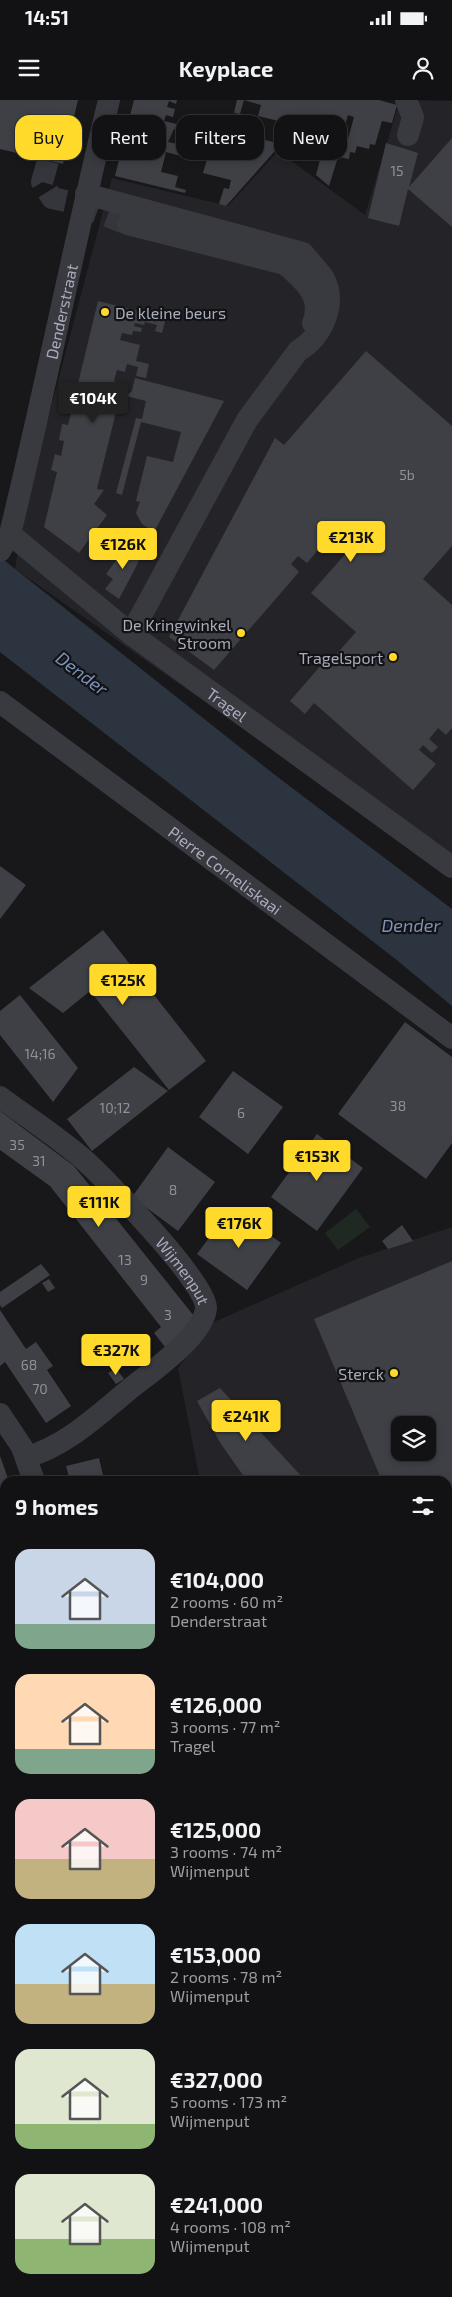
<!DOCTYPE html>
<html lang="en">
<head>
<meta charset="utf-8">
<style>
	:root { --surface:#121214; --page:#1b1b1d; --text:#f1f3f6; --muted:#9c9ea0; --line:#313234; --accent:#ffda2b }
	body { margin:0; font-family:"Exo 2",sans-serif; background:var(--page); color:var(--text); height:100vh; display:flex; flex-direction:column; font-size:19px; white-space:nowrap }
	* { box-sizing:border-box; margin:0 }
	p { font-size:16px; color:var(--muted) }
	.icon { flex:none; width:28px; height:28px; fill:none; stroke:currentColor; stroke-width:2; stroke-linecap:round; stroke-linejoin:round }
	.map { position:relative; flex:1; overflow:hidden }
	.side { position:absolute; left:0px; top:1376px; width:452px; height:821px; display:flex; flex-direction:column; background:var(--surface); border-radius:15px 15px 0 0; box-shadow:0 2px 8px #0003,0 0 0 1px var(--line) }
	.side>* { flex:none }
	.guide { position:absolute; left:15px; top:15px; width:422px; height:45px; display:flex; gap:10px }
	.tools { position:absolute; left:391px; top:1316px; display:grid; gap:10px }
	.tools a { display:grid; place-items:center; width:45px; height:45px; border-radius:10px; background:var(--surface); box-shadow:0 2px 8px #0003,0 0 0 1px var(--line); font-size:25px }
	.price { position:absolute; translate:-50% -42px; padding:0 11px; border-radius:5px; background:var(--accent); color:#111; font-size:16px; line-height:32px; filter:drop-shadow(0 1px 2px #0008) }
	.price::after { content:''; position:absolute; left:50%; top:30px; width:15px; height:11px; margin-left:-8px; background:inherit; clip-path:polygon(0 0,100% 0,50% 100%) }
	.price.current { background:#222; color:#fff }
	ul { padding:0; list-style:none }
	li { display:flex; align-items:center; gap:15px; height:125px; padding:0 15px }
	li span { display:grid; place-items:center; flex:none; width:140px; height:100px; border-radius:15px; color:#555 }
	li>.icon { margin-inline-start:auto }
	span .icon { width:60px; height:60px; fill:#fffc; stroke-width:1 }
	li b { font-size:21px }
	h2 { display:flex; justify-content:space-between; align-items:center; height:60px; padding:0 15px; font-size:21px }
	.pill { padding:0 18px; border-radius:15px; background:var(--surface); box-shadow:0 2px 8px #0003,0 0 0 1px var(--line); font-size:18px; line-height:45px }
	.pill.current { background:var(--accent); color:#111 }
	.status { display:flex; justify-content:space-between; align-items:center; height:35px; padding:0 25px; background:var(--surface); direction:ltr }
	.status svg { height:14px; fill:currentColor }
	header { display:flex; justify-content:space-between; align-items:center; height:65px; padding:0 15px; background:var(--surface); font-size:22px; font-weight:700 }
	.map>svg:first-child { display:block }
	.built { fill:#242428; fill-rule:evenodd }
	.green { fill:#1f2922 }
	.water { fill:#2c3440 }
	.building { fill:#3f4045; fill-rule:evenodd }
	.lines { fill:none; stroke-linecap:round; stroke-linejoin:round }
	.minor-tunnel { stroke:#35363b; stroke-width:22; stroke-dasharray:22 11; stroke-linecap:butt }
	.minor { stroke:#393940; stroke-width:22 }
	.major { stroke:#54555f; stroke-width:28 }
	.poi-dot { fill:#ffda2b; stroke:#131316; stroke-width:2 }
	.labels { text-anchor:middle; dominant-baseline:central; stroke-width:4.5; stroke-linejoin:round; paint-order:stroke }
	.number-label { font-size:14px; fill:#8e919e }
	.street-label { font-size:16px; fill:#a9acbb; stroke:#131316 }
	.poi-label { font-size:16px; fill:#a9acbb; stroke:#131316; text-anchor:end }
	.water-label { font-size:18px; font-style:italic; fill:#7d93b9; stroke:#131316 }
</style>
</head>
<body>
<div class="status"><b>14:51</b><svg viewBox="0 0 49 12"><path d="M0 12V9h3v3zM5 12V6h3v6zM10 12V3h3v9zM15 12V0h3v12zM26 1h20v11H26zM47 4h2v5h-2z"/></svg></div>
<header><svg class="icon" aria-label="menu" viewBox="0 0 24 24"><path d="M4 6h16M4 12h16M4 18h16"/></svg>Keyplace<svg class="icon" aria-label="person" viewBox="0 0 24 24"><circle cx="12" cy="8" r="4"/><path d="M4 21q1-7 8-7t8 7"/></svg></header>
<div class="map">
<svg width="452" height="2197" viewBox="0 0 452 2197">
	<rect width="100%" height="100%" fill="#18181b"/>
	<path class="built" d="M400 0 452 1V775L15 469 29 390 112 78 228 106 278 51 365 115Z
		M452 1127V2197H237L236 2193 448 2192V1381H200L178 1268 214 1222 359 1158ZM400 1325H428V1352H400Z"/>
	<path class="green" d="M356 1109 370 1127 338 1150 325 1133Z"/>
	<path class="water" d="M0 457 275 675 452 809V906L398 861 0 552Z"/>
	<path class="building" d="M0 0H78L63 64 0 49Z
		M134 0H177L176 4 169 1 167 7 175 9 173 17 166 15 164 21 185 26 183 32 174 29 168 42 192 47 189 58 166 52 161 72 178 76 175 87 186 90 185 93 115 76Z
		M237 0H244L240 14 234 13Z
		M244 0H379L397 5 392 23 382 21 375 45 370 44 369 49 357 46 355 53 350 52 349 59 338 57 329 86 316 75 324 44 345 50 354 17 348 15 344 29 328 25 324 42 313 39 316 30 258 16 261 5Z
		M216 28 281 44 226 106 219 104 224 88 229 89 231 80 203 73Z
		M452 38V127L408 89 399 126 368 118 386 43 418 53 409 87Z
		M98 201 166 218 162 233 155 231 157 225 145 222 144 225 135 223 134 226 142 228 141 232 133 231 132 235 122 233 120 240 140 245 136 261 149 264 146 278 136 276 138 267 127 264 125 272 117 270 114 281 121 284 120 295 118 300 110 298 107 310 116 312 97 389 104 390 94 404 107 415 79 453 44 427 57 372 51 370 55 354 61 356 64 341 59 340 62 324 68 325Z
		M366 251 452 326V446L423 479 452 505V628L446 635 438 628 429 639 438 647 432 653 423 645 419 650 436 664 413 690 314 603 305 614 290 601 330 555 333 558 356 532 311 493 348 451 329 437 307 463 298 456 291 464 299 472 214 570 169 537 275 338 284 345Z
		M135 278 224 301 154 432 142 424 136 413 140 402 136 401 147 356 173 362 181 332 141 322 122 395 116 393 136 318 142 319 146 301 126 296 132 291Z
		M130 441 142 449 135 458 139 461 119 499 105 489 113 479 106 474Z
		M0 766 26 785 0 819Z
		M103 830 206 961 169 990 90 891 63 913 29 888Z
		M20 895 78 968 53 1002 0 935V911Z
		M405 922 452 957V1043L426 1079 338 1014Z
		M134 967 168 991 92 1051 67 1019Z
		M233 971 283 1007 248 1054 199 1017Z
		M0 1011 74 1066 194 1216 179 1237 166 1248 154 1233 161 1227 50 1086 0 1050Z
		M317 1034 363 1068 317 1131 271 1097Z
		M168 1047 215 1082 178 1131 132 1097Z
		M232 1107 281 1143 247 1190 197 1154Z
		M402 1125 413 1141 388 1149 382 1141Z
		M452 1161V1434L448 1436V1381H382L314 1219ZM400 1325H428V1352H400Z
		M41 1164 50 1175 2 1208 0 1205V1192Z
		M49 1179 55 1188 48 1192 42 1183Z
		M0 1210 26 1249 36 1242 53 1266 47 1270 71 1306 46 1323 5 1262 0 1266Z
		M116 1268 124 1279 116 1284 108 1273Z
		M220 1288 252 1323 306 1381H247L221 1344 197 1301Z
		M0 1356 9 1381H5V1512L0 1513Z
		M99 1358 103 1375 99 1376 101 1381H70L66 1366Z
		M5 1545V1600L0 1601V1546Z
		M0 1635 5 1649V1761L0 1762Z
		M5 1837V1878L0 1881V1840Z
		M452 1877V2046L448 2047V1879Z
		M135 2192H199L200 2197H136Z
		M284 2192H297L298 2197H285Z"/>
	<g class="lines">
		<path class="minor-tunnel" d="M48 61 42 82 52 98 70 102 128 124"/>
		<g class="minor">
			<path d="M406 0 413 17 408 35"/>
			<path d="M86 94 303 153C309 161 317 169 323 177 338 203 322 237 298 251L247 320 131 534"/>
			<path d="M128 124 285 164 312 165"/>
			<path d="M285 164C303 179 324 197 313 223"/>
			<path id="s1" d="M10 434 131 534 452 767"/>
			<path id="s2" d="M0 451 10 434C45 290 74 144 109 0"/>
			<path id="s3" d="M0 602 452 938"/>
			<path id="s4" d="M0 997C27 1017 56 1036 82 1058 104 1077 208 1184 206 1208 204 1234 156 1269 136 1284 102 1311 69 1345 27 1357"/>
			<path d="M0 1314 22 1347 34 1381"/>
			<path d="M448 1777 452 1775"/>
			<path d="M215 2192 216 2197"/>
		</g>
		<path class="major" d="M448 1526 452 1524
			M448 1617 452 1614
			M448 1644 452 1640
			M0 1809 5 1807"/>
	</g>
	<g class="poi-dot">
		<circle cx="105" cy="212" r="5"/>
		<circle cx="241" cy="533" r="5"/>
		<circle cx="393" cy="557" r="5"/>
		<circle cx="394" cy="1273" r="5"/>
	</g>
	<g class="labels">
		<g class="number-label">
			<text x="397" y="70">15</text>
			<text x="407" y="374">5b</text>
			<text x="40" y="953">14;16</text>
			<text x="398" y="1005">38</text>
			<text x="115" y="1007">10;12</text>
			<text x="241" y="1012">6</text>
			<text x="17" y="1044">35</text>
			<text x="39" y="1060">31</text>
			<text x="173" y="1089">8</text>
			<text x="125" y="1159">13</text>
			<text x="144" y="1179">9</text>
			<text x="168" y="1214">3</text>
			<text x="29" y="1264">68</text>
			<text x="40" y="1288">70</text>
		</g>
		<g class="street-label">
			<text stroke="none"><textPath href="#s2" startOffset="248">Denderstraat</textPath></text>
			<text stroke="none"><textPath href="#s1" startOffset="276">Tragel</textPath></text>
			<text stroke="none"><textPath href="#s3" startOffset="281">Pierre Corneliskaai</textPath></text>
			<text stroke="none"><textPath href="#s4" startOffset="254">Wijmenput</textPath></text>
		</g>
		<g class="poi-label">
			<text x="115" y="212" text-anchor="start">De kleine beurs</text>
			<text x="231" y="524">De Kringwinkel<tspan x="231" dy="18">Stroom</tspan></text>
			<text x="383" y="557">Tragelsport</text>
			<text x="384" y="1273">Sterck</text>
		</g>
		<g class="water-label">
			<text transform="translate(82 573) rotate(37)">Dender</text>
			<text x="411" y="825">Dender</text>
		</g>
	</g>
</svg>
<div class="tools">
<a><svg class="icon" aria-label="layers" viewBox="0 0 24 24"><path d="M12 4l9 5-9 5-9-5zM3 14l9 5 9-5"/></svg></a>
</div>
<b class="price current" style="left:93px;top:324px">€104K</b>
<b class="price" style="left:351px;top:463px">€213K</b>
<b class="price" style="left:123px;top:470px">€126K</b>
<b class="price" style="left:123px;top:906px">€125K</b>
<b class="price" style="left:317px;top:1082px">€153K</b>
<b class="price" style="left:99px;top:1128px">€111K</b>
<b class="price" style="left:239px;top:1149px">€176K</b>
<b class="price" style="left:116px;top:1276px">€327K</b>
<b class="price" style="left:246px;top:1342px">€241K</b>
<div class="guide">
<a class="pill current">Buy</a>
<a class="pill">Rent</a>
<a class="pill">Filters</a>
<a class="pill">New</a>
</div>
<section class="side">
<h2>9 homes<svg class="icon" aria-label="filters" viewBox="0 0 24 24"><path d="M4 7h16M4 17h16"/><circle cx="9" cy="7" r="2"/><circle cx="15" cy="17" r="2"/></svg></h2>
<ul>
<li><span style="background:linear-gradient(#c9d6e8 75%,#7fa58c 0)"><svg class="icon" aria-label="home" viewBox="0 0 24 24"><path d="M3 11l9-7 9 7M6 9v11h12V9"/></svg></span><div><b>€104,000</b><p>2 rooms · 60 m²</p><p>Denderstraat</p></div></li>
<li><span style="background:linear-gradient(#ffd9b3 75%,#7fa58c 0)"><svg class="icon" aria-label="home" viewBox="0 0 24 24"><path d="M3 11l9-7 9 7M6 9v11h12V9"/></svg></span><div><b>€126,000</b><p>3 rooms · 77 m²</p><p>Tragel</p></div></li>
<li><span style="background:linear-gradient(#f6c9c9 60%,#c2b280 0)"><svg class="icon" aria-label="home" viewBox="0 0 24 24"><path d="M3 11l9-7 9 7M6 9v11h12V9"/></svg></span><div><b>€125,000</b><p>3 rooms · 74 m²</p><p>Wijmenput</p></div></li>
<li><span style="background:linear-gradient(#bfe0f5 60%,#c2b280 0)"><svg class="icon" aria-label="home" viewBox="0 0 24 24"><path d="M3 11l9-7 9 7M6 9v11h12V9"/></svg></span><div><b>€153,000</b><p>2 rooms · 78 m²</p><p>Wijmenput</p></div></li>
<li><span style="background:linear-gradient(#dfe7d0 75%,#8fb573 0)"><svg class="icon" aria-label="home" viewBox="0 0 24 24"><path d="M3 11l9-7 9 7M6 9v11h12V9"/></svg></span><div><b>€327,000</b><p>5 rooms · 173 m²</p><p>Wijmenput</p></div></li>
<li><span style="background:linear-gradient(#dfe7d0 65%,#8fb573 0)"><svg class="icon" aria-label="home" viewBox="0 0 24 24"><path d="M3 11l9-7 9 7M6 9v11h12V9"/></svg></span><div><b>€241,000</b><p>4 rooms · 108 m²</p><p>Wijmenput</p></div></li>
</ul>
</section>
</div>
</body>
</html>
